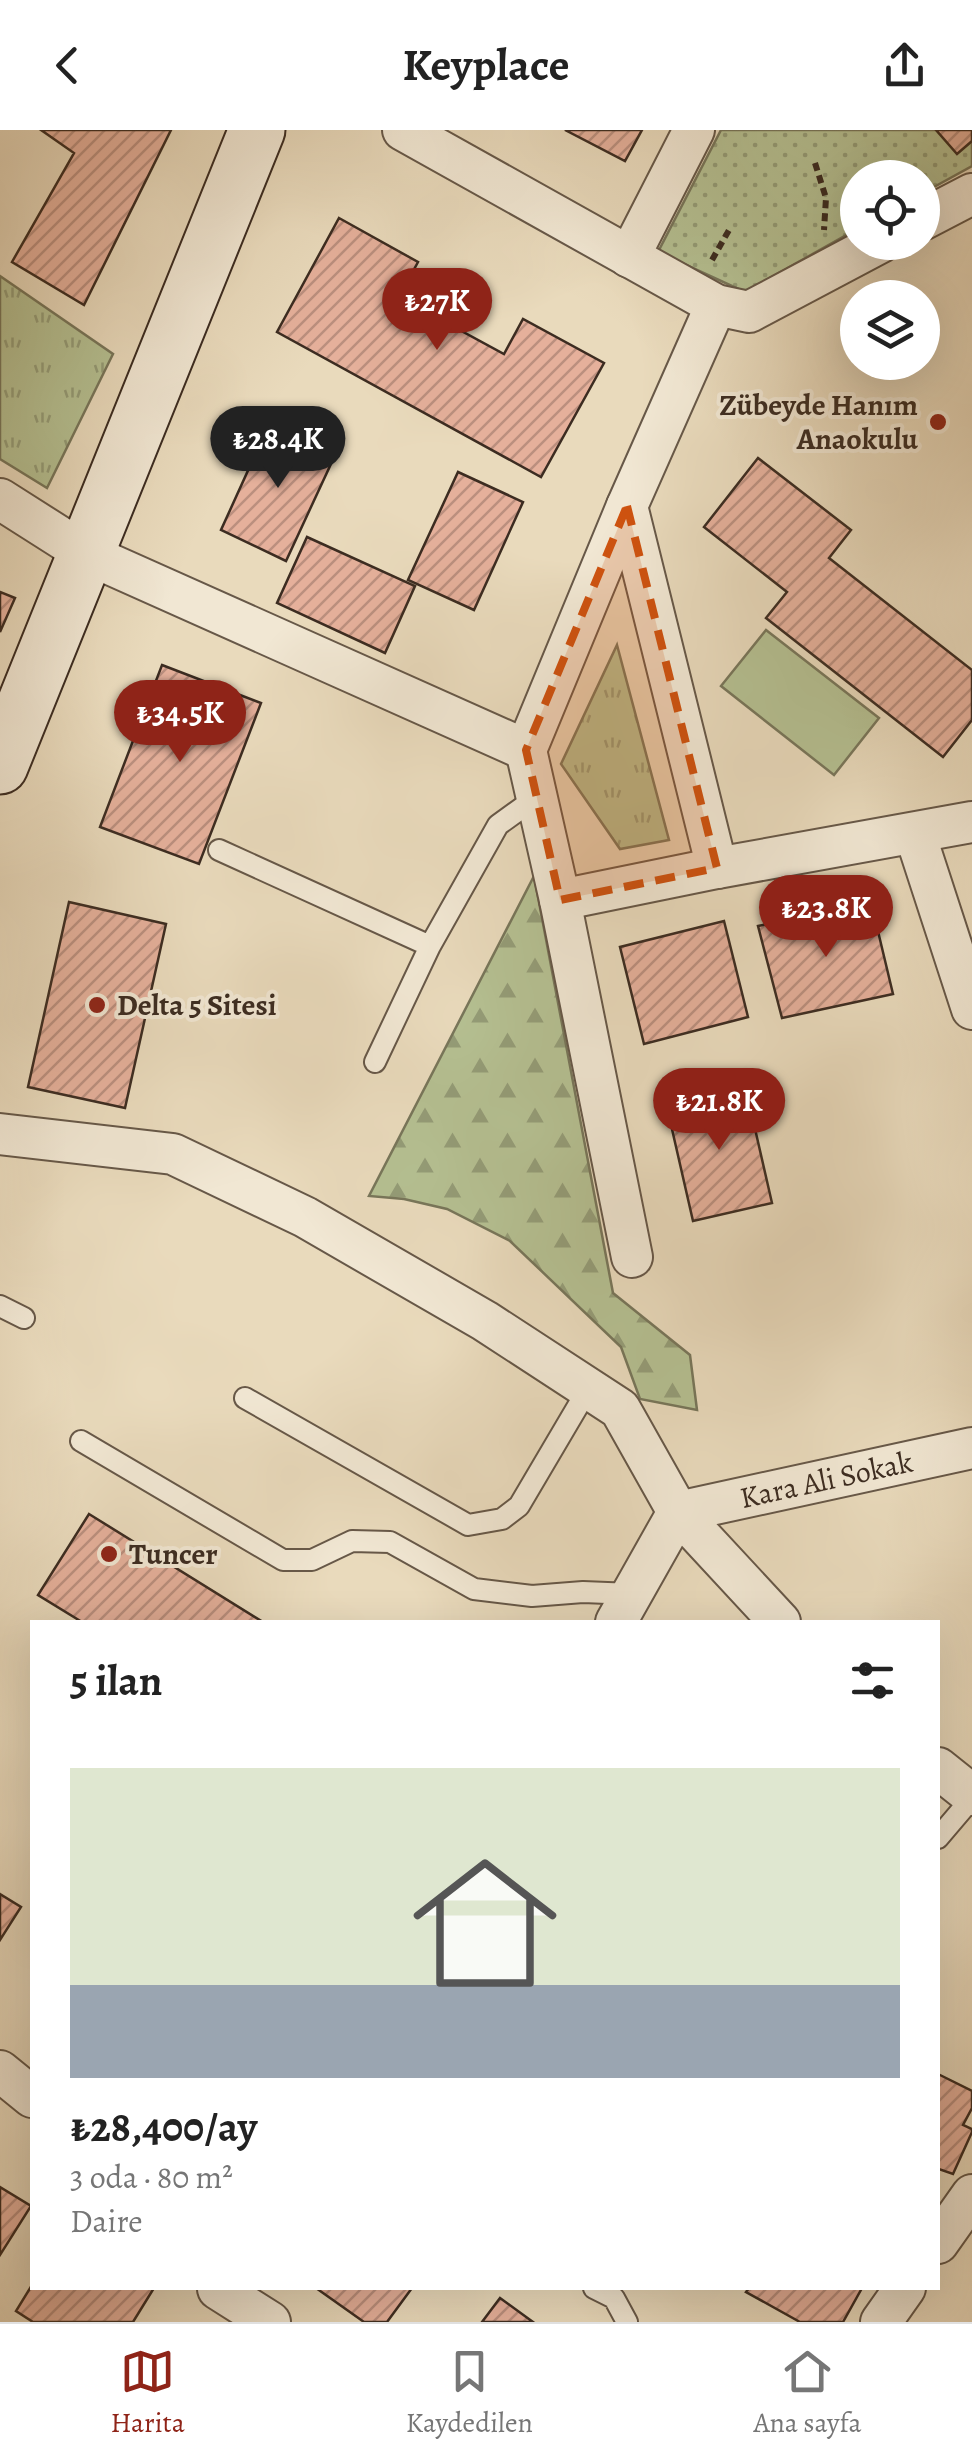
<!DOCTYPE html>
<html lang="tr">
<head>
<meta charset="utf-8">
<style>
	:root { --surface:#fff; --page:#f6f6f6; --text:#222; --muted:#767676; --line:#e0e0e0; --accent:#8f2418 }
	body { margin:0; font-family:Alegreya,serif; background:var(--page); color:var(--text); height:100vh; display:flex; flex-direction:column; font-size:38px; white-space:nowrap }
	* { box-sizing:border-box; margin:0 }
	p { font-size:32px; color:var(--muted) }
	.icon { flex:none; width:55px; height:55px; fill:none; stroke:currentColor; stroke-width:2; stroke-linecap:round; stroke-linejoin:round }
	.map { position:relative; flex:1; overflow:hidden }
	.details { position:absolute; left:30px; top:1490px; width:910px; height:670px; display:flex; flex-direction:column; background:var(--surface); border-radius:0px; box-shadow:0 10px 40px #0002 }
	.details>* { flex:none }
	.tools { position:absolute; left:840px; top:30px; display:grid; gap:20px }
	.tools a { display:grid; place-items:center; width:100px; height:100px; border-radius:50%; background:var(--surface); box-shadow:0 10px 40px #0002; font-size:50px }
	.price { position:absolute; translate:-50% -85px; padding:0 22px; border-radius:35px; background:var(--accent); color:#fff; font-size:32px; line-height:65px; filter:drop-shadow(0 2px 5px #0008) }
	.price::after { content:''; position:absolute; left:50%; top:60px; width:30px; height:22px; margin-left:-15px; background:inherit; clip-path:polygon(0 0,100% 0,50% 100%) }
	.price.active { background:#222; color:#fff }
	ul { padding:0; list-style:none }
	li { display:grid; align-content:center; gap:20px; height:530px; padding:0 40px }
	li span { display:grid; place-items:center; height:310px; border-radius:0px; color:#555 }
	li>.icon { margin-inline-start:auto }
	span .icon { width:180px; height:180px; fill:#fffc; stroke-width:1 }
	li b { font-size:42px }
	h2 { display:flex; justify-content:space-between; align-items:center; height:120px; padding:0 40px; font-size:42px }
	header { display:flex; justify-content:space-between; align-items:center; height:130px; padding:0 40px; background:var(--surface); font-size:45px; font-weight:600 }
	.tab-bar { display:flex; justify-content:space-around; align-items:center; height:140px; border-top:2px solid var(--line); background:var(--surface); font-size:28px; color:var(--muted) }
	.tab-bar a { display:grid; justify-items:center; gap:5px }
	.tab-bar .active { color:var(--accent) }
	.map>svg:first-child { display:block }
	.grass { fill:url(#grass-tufts); stroke:#78765a; stroke-width:2.5 }
	.forest { fill:url(#forest-firs); stroke:#78765a; stroke-width:2.5 }
	.park { fill:url(#park-dots); stroke:#78765a; stroke-width:2.5 }
	.pitch { fill:#b5c092; stroke:#78765a; stroke-width:2.5 }
	.building { fill:url(#building-hatch); stroke:#3c2c21; stroke-width:2.5 }
	.lines { fill:none; stroke-linecap:round; stroke-linejoin:round }
	.service-casing { stroke:#675848; stroke-width:24 }
	.minor-casing { stroke:#675848; stroke-width:44 }
	.secondary-casing { stroke:#3c2c21; stroke-width:59 }
	.path { stroke:#3c2c21; stroke-width:6; stroke-dasharray:8 5; stroke-linecap:butt }
	.service { stroke:#f1e7d3; stroke-width:20 }
	.minor { stroke:#f1e7d3; stroke-width:40 }
	.secondary { stroke:#f1e7d3; stroke-width:55 }
	.marked { fill:#ce520f; fill-opacity:0.2; stroke:#ce520f; stroke-width:8; stroke-dasharray:20 12; stroke-linejoin:round }
	.poi-dot { fill:#8f2418; stroke:#f1e7d3; stroke-width:4 }
	.labels { text-anchor:middle; dominant-baseline:central; stroke-width:8; stroke-linejoin:round; paint-order:stroke }
	.poi-label { font-size:30px; font-weight:bold; fill:#3c2c21; stroke:#f1e7d3; text-anchor:start }
	.street-label { font-size:30px; fill:#3c2c21; stroke:#f1e7d3 }
</style>
</head>
<body>
<header><svg class="icon" aria-label="back" viewBox="0 0 24 24"><path d="M15 5l-7 7 7 7"/></svg>Keyplace<svg class="icon" aria-label="share" viewBox="0 0 24 24"><path d="M12 15V3M7 8l5-5 5 5M5 13v7h14v-7"/></svg></header>
<div class="map">
<svg width="972" height="2192" viewBox="0 0 972 2192">
	<defs>
		<pattern id="grass-tufts" width="24" height="20" patternUnits="userSpaceOnUse" patternTransform="scale(2.5)"><rect width="24" height="20" fill="#b5c092"/><path d="M3 7l-1-3M5 7V3M7 7l1-3M15 17l-1-3M17 17v-4M19 17l1-3" fill="none" stroke="#949c77"/></pattern>
		<pattern id="forest-firs" width="22" height="20" patternUnits="userSpaceOnUse" patternTransform="scale(2.5)"><rect width="22" height="20" fill="#b5c092"/><path d="M5 1l3.5 6h-7zM16 11l3.5 6h-7z" fill="#949c77"/></pattern>
		<pattern id="park-dots" width="8" height="8" patternUnits="userSpaceOnUse" patternTransform="scale(2.5)"><rect width="8" height="8" fill="#b5c092"/><path d="M2 2h.1M6 6h.1" fill="none" stroke="#949c77" stroke-width="1.8" stroke-linecap="round"/></pattern>
		<pattern id="building-hatch" width="6" height="6" patternUnits="userSpaceOnUse" patternTransform="scale(2.5)"><rect width="6" height="6" fill="#e5b09b"/><path d="M-1 1l2-2M0 6l6-6M5 7l2-2" fill="none" stroke="#bb8f7e"/></pattern>
	</defs>
	<rect width="100%" height="100%" fill="#e9dabc"/>
	<filter id="stains"><feTurbulence type="fractalNoise" baseFrequency=".002" numOctaves="4"/><feColorMatrix values="0 0 0 0 .2 0 0 0 0 .09 0 0 0 0 .02 0 0 0 .5 -.17"/></filter>
	<radialGradient id="worn" r=".72"><stop offset=".6" stop-color="#630" stop-opacity="0"/><stop offset="1" stop-color="#630" stop-opacity=".3"/></radialGradient>
	<path class="grass" d="M0 146 113 224 47 358 0 329Z
		M617 515 669 710 620 719 561 634Z"/>
	<path class="forest" d="M534 746 613 1163 690 1225 697 1280 640 1269 621 1217 510 1111 447 1079 404 1069 369 1066Z"/>
	<path class="park" d="M721 0H972V36L923 63 922 48H858L857 99 745 162 658 122Z"/>
	<path class="pitch" d="M766 500 879 588 834 645 721 556Z"/>
	<path class="building" d="M41 0H171L84 175 12 132 74 23Z
		M565 0H642L625 31Z
		M936 0H972V11L957 24Z
		M339 88 418 132 399 167 504 224 523 189 604 233 541 347 277 202Z
		M270 292 336 323 286 431 221 400Z
		M758 328 851 400 829 428 972 540V590L943 627 766 488 787 462 704 397Z
		M458 342 523 372 474 480 408 450Z
		M307 407 415 456 385 523 277 473Z
		M0 462 15 468 0 502Z
		M162 535 261 573 199 734 100 697Z
		M69 772 166 794 125 978 28 957Z
		M871 772 893 864 782 888 758 796Z
		M724 791 748 887 644 914 620 817Z
		M745 955 772 1073 693 1091 666 973Z
		M89 1384 263 1492H82L38 1465Z
		M0 1764 21 1777 0 1810Z
		M938 1944 972 1961V1978L963 1995 972 1999V2002L953 2044 939 2039 938 2042Z
		M0 2057 31 2076 0 2125Z
		M32 2155V2158H154L133 2192H33L16 2181Z
		M316 2158H412L387 2192H364Z
		M749 2158H862L843 2192H800L746 2162Z
		M500 2168 533 2192H482Z"/>
	<g class="lines">
		<g class="service-casing">
			<path id="service" d="M219 720 430 816
				M375 932 430 816 498 695 537 667
				M0 1176 24 1188
				M245 1268 468 1395 502 1389 519 1376 588 1259
				M81 1311 283 1430H312L352 1411 390 1412 474 1459 532 1466 583 1462 632 1464
				M938 1708 972 1668
				M594 2158 614 2168 627 2192"/>
		</g>
		<g class="minor-casing">
			<g id="minor">
				<path d="M403 0 716 175 749 182 881 112"/>
				<path d="M922 90 972 64"/>
				<path d="M629 127 694 0"/>
				<path d="M0 369 85 423 526 620"/>
				<path d="M627 376 717 738"/>
				<path d="M915 704 972 879"/>
				<path d="M560 770 717 738 972 692"/>
				<path d="M0 1004 173 1024 305 1087 485 1191 620 1279 678 1382 780 1492"/>
				<path d="M632 1127 560 770 526 620 627 376 716 175"/>
				<path id="s1" d="M616 1492 678 1382 972 1318"/>
				<path d="M938 1638 972 1665"/>
				<path d="M0 1941 32 1967"/>
				<path d="M938 2113 972 2065"/>
				<path d="M218 2159 270 2192"/>
				<path d="M881 2192 905 2158"/>
			</g>
		</g>
		<g class="secondary-casing">
			<path id="secondary" d="M0 636 257 0"/>
		</g>
		<path class="path" d="M815 33 826 68 824 100
			M712 130 729 100"/>
		<use href="#service" class="service"/>
		<use href="#minor" class="minor"/>
		<use href="#secondary" class="secondary"/>
	</g>
	<path class="marked" d="M627 376 717 738 560 770 526 620Z"/>
	<g class="poi-dot">
		<circle cx="938" cy="292" r="10"/>
		<circle cx="97" cy="875" r="10"/>
		<circle cx="109" cy="1424" r="10"/>
	</g>
	<g class="labels">
		<g class="poi-label">
			<text x="918" y="275" text-anchor="end">Zübeyde Hanım<tspan x="918" dy="34">Anaokulu</tspan></text>
			<text x="117" y="875">Delta 5 Sitesi</text>
			<text x="129" y="1424">Tuncer</text>
		</g>
		<g class="street-label">
			<text stroke="none"><textPath href="#s1" startOffset="278">Kara Ali Sokak</textPath></text>
		</g>
	</g>
	<rect width="100%" height="100%" filter="url(#stains)"/>
	<rect width="100%" height="100%" fill="url(#worn)"/>
</svg>
<div class="tools">
<a><svg class="icon" aria-label="locate" viewBox="0 0 24 24"><circle cx="12" cy="12" r="6"/><path d="M12 2v4M12 18v4M2 12h4M18 12h4"/></svg></a>
<a><svg class="icon" aria-label="layers" viewBox="0 0 24 24"><path d="M12 4l9 5-9 5-9-5zM3 14l9 5 9-5"/></svg></a>
</div>
<b class="price" style="left:437px;top:223px">₺27K</b>
<b class="price active" style="left:278px;top:361px">₺28.4K</b>
<b class="price" style="left:180px;top:635px">₺34.5K</b>
<b class="price" style="left:826px;top:830px">₺23.8K</b>
<b class="price" style="left:719px;top:1023px">₺21.8K</b>
<section class="details">
<h2>5 ilan<svg class="icon" aria-label="filters" viewBox="0 0 24 24"><path d="M4 7h16M4 17h16"/><circle cx="9" cy="7" r="2"/><circle cx="15" cy="17" r="2"/></svg></h2>
<ul>
<li><span style="background:linear-gradient(#dfe7d0 70%,#9aa5b1 0)"><svg class="icon" aria-label="home" viewBox="0 0 24 24"><path d="M3 11l9-7 9 7M6 9v11h12V9"/></svg></span><div><b>₺28,400/ay</b><p>3 oda · 80 m²</p><p>Daire</p></div></li>
</ul>
</section>
</div>
<nav class="tab-bar">
<a class="active"><svg class="icon" aria-label="map" viewBox="0 0 24 24"><path d="M3 6l6-2 6 2 6-2v14l-6 2-6-2-6 2zM9 4v14M15 6v14"/></svg>Harita</a>
<a><svg class="icon" aria-label="saved" viewBox="0 0 24 24"><path d="M7 4h10v16l-5-4-5 4z"/></svg>Kaydedilen</a>
<a><svg class="icon" aria-label="home" viewBox="0 0 24 24"><path d="M3 11l9-7 9 7M6 9v11h12V9"/></svg>Ana sayfa</a>
</nav>
</body>
</html>
